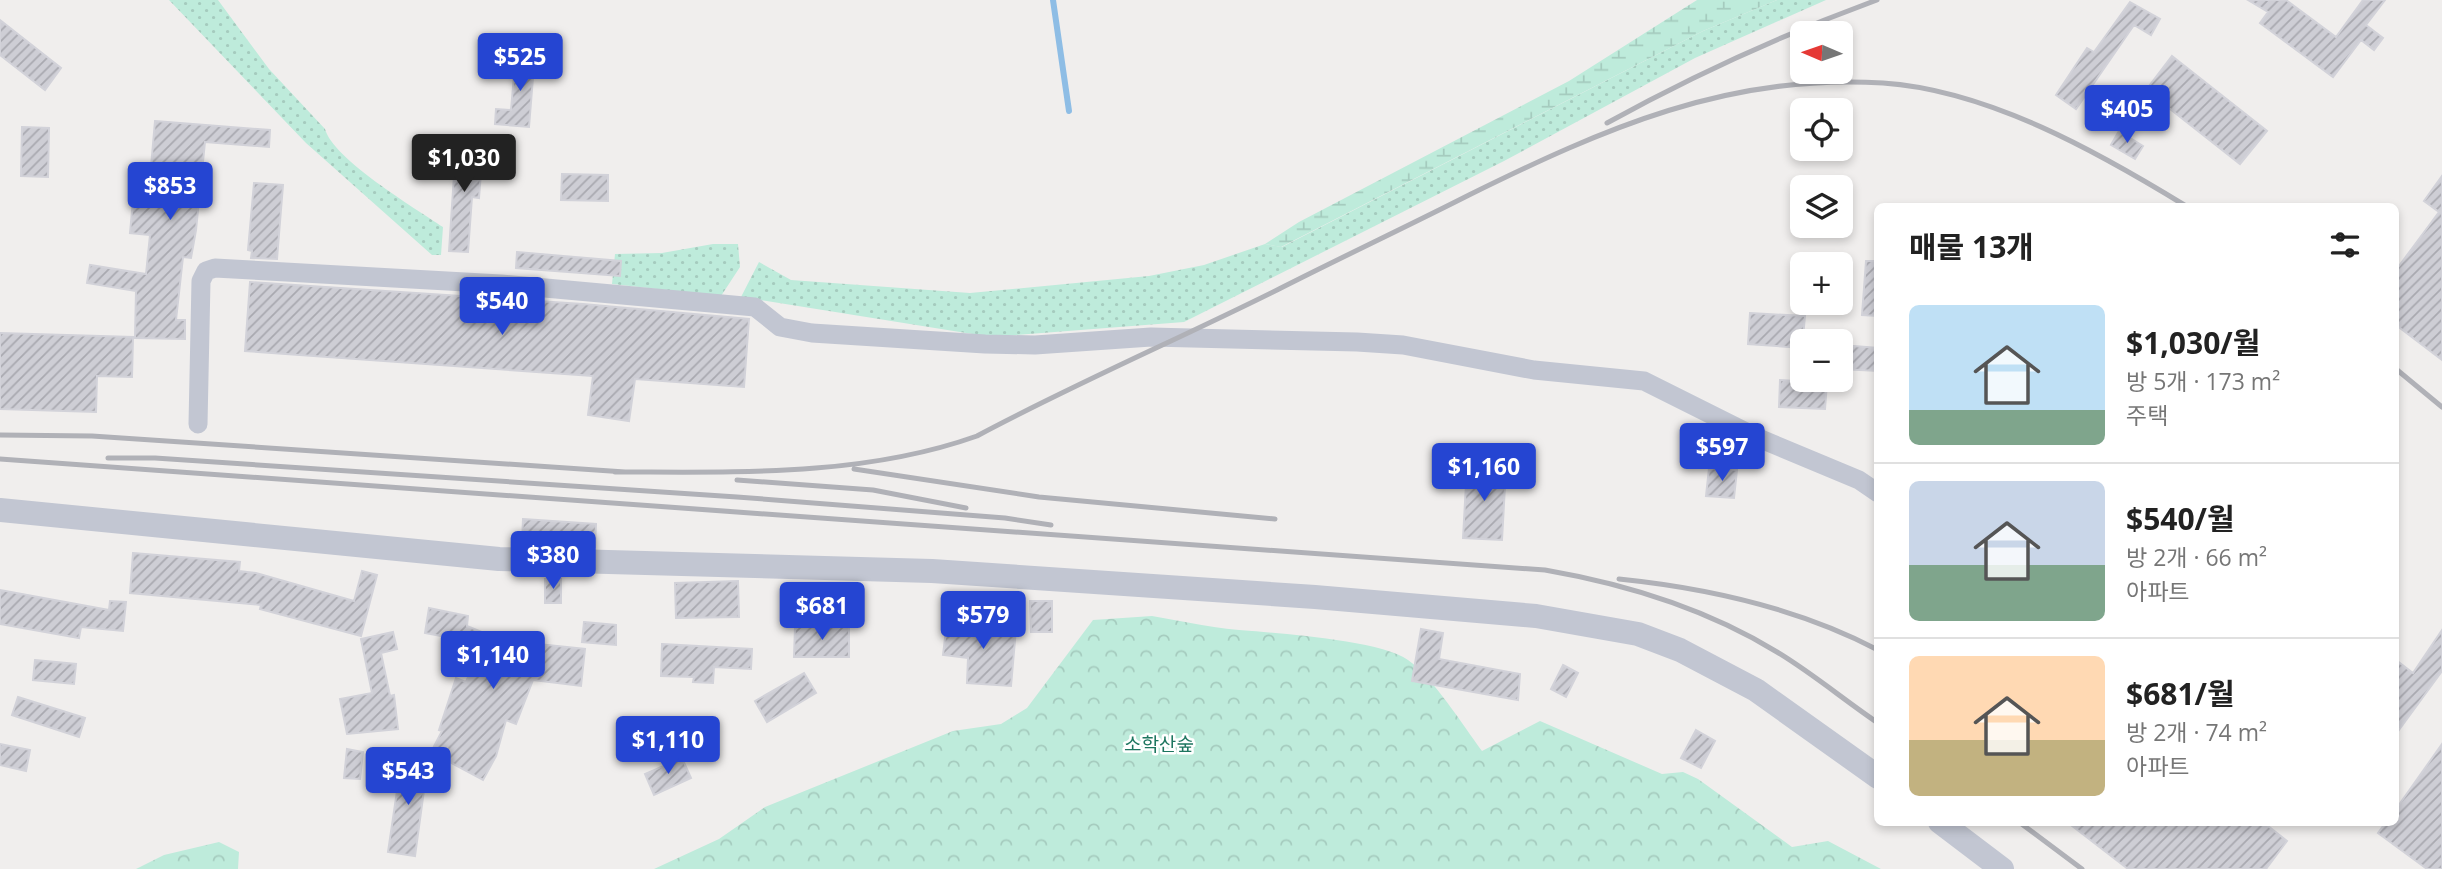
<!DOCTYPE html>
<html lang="ko">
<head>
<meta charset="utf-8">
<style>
	:root { --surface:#fff; --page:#f2f2f2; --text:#222; --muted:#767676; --line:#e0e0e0; --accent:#2545d2 }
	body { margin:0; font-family:"Open Sans","Noto Sans KR",sans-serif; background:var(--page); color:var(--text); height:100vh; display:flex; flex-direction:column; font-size:26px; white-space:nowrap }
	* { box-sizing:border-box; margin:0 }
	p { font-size:23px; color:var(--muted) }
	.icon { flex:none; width:38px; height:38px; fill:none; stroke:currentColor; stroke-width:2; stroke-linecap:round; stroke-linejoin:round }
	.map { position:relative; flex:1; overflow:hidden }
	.drawer { position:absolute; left:1874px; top:203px; width:525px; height:623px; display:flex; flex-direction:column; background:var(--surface); border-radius:10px; box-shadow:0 4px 10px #0003 }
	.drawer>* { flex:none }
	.needle { width:46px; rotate:272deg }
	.fabs { position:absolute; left:1790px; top:21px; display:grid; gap:14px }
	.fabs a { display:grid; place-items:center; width:63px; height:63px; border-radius:10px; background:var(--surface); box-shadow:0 4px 10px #0003; font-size:35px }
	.price { position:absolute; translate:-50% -60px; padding:0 16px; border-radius:7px; background:var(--accent); color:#fff; font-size:23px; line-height:46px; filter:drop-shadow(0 2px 4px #0008) }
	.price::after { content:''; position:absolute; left:50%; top:42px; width:21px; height:16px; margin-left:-10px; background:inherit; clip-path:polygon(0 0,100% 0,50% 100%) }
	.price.on { background:#222; color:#fff }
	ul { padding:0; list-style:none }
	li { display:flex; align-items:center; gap:21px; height:175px; padding:0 35px }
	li+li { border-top:2px solid var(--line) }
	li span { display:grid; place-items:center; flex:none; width:196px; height:140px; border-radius:10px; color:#555 }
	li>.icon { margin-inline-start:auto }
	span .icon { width:84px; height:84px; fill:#fffc; stroke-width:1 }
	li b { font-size:30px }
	h2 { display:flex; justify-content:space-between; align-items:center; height:84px; padding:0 35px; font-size:30px }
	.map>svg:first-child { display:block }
	.grass { fill:url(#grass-dots) }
	.forest { fill:url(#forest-crowns) }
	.wetland { fill:url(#wetland-marsh) }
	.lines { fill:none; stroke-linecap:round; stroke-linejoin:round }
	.stream { stroke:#8ebde5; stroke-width:6 }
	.building { fill:url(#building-hatch); stroke:#d2d2d9; stroke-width:2 }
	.minor { stroke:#c2c6d2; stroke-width:19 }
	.tertiary { stroke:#c2c6d2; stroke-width:24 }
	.rail { stroke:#b0b1b7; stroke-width:5 }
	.labels { text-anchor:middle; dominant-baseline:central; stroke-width:5; stroke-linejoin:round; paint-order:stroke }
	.park-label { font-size:19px; fill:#1d755f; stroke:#fff }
</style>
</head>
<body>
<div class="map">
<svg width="2442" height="869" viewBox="0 0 2442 869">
	<defs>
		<pattern id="grass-dots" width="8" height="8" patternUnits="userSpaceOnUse" patternTransform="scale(1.75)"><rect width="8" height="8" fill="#beebdb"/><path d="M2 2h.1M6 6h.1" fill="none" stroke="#a5cbbe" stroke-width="1.8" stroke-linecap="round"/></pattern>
		<pattern id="forest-crowns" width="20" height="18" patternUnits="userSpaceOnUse" patternTransform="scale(1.75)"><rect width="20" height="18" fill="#beebdb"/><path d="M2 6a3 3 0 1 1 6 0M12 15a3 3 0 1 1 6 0" fill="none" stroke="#a5cbbe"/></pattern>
		<pattern id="wetland-marsh" width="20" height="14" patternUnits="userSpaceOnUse" patternTransform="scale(1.75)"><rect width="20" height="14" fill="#beebdb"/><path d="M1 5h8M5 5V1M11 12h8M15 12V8" fill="none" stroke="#a5cbbe"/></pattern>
		<pattern id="building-hatch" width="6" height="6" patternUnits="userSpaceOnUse" patternTransform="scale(1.75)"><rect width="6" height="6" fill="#ceced5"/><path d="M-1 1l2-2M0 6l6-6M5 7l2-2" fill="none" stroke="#a9a9b0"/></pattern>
	</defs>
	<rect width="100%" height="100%" fill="#f0eeed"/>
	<path class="grass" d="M169 0H218L269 69 325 129C333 159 415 208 443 227L441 255H432L306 143Z
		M1777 0H1826L1695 58 1504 161 1184 322 991 337 741 297 759 262 791 280 970 293 1149 276 1204 265 1265 244 1282 247 1703 31Z
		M713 244H738L740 267 721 296 612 284 615 254 662 253Z"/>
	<path class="forest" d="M1152 616C1185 622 1218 629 1252 631 1286 634 1382 641 1408 660 1434 679 1462 724 1482 751L1540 721 1662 774 1683 772 1698 779 1792 847 1828 841 1881 869H654L719 839 765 807 953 731 1001 724 1027 708 1093 620Z
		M219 842 239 852 238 869H136L164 855Z"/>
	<path class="wetland" d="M1697 0H1777L1703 31 1281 247 1265 244 1299 222 1569 81Z"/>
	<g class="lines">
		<path class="stream" d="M1053 0 1069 111"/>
	</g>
	<path class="building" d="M2248 0H2286L2336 37 2363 0H2385L2366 25 2383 38 2374 50 2361 40 2333 77 2260 23 2268 12Z
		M2130 2 2160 19 2151 35 2134 25 2076 109 2056 95 2087 48 2094 52Z
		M0 20 61 68 45 90 0 55Z
		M516 52 535 53 529 127 495 124 496 109 511 110Z
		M2172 56 2267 131 2240 164 2146 90Z
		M155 121 270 130 269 147 205 142 196 230 191 258 183 257 176 320H185V339L135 338 136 291 87 283 90 265 146 274 150 235 130 233 133 200 148 201Z
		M22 127 49 128 48 177 21 176Z
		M2119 131 2143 146 2135 159 2111 145Z
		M456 145 483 147 479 198 472 197 468 252 449 251Z
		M562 174 608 175V201L561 200Z
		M2442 176V360L2396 325V270L2439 212 2424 201Z
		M254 183 283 185 277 259 251 258 252 251 248 250Z
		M517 252 621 261 620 276 516 268Z
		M1866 261H1878V316L1862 315Z
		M250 282 583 304 749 319 744 387 635 379 629 421 588 415 593 376 245 351Z
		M1750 313 1805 316 1802 348 1748 344Z
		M0 333 133 337 132 377 97 376 96 412 0 409Z
		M1841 345 1878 348V371L1841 369Z
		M1780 380 1827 383 1825 409 1779 407Z
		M1467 466 1506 468 1502 540 1463 538Z
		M1709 468 1737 470 1734 498 1706 496Z
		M523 519 596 524 595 547 522 542Z
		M133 553 240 562 239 571 256 573 354 601 362 571 377 575 361 636 260 609 261 605 130 593Z
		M545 579H561V603H545Z
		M738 581 739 617 676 618 675 583Z
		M0 590 109 610 110 601 126 602 123 631 81 627 79 638 0 624Z
		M1030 601H1052V632H1031Z
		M429 608 468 616 467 626 538 655 539 644 585 649 581 686 533 680 516 724 506 720 496 756 483 780 431 752 442 731 439 730 456 678 466 682 482 644 425 633Z
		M947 621 1016 629 1011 686 967 683 968 658 943 655Z
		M584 622 616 625V645L582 642Z
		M795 626H849V657H794Z
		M1421 629 1443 633 1439 659 1520 674 1518 700 1412 681Z
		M2442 630V671L2396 734V660L2413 673Z
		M393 632 397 649 381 653 390 696 394 695 398 729 347 734 340 699 372 693 361 639Z
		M662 644 752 649 751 669 714 667 713 683 693 682 694 677 661 676Z
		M35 660 76 664 74 684 33 680Z
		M1563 665 1578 673 1566 697 1551 689Z
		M804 673 816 693 767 722 755 701Z
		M18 697 85 718 79 737 12 715Z
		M1696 730 1715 741 1701 768 1681 758Z
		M0 744 30 750 26 771 0 765Z
		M2442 744V869H2427L2378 833 2386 822H2396V809Z
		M347 749 363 752 360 779 344 778Z
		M402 757 428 761 415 856 388 852Z
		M682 758 691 778 654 795 645 774Z
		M2067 822H2263L2287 841 2266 869H2128Z"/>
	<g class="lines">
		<path class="minor" d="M198 424 201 281 206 271 215 268 501 284 755 307 780 327 812 333 985 344 1035 345 1151 337 1357 342 1403 345 1534 370 1644 381 1756 437 1859 480 1878 493"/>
		<path class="tertiary" d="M0 510 499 559 932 571 1315 597 1536 616 1638 634 1680 650 1756 690 1878 777
			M1940 822 2002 869"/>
		<path class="rail" d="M1607 123C1694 75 1784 34 1877 0
			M2396 369 2442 407
			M0 435 92 436 625 472
			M108 458H155L737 497 1005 518 1051 525
			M0 459 1545 570C1626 584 1707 609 1777 652 1812 673 1844 700 1878 723
			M854 469 1039 497 1275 519
			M615 472C735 472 862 477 977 436 1076 383 1179 339 1279 289 1342 257 1406 227 1469 195 1603 129 1729 73 1883 83 1988 90 2098 152 2186 206
			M737 480 873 490 966 508
			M1619 579C1707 588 1800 609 1878 650
			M2019 822 2082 869"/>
	</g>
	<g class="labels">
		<g class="park-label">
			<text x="1159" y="744">소학산숲</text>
		</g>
	</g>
</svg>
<div class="fabs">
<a><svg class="needle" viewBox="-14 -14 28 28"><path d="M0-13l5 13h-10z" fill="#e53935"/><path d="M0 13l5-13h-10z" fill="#767676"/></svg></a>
<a><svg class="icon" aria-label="locate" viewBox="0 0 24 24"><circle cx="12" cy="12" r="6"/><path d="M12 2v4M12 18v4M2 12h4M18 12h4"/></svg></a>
<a><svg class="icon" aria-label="layers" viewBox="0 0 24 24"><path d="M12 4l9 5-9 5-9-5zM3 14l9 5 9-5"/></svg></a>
<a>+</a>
<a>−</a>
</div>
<b class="price" style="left:520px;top:93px">$525</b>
<b class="price" style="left:2127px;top:145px">$405</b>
<b class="price on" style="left:464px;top:194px">$1,030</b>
<b class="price" style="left:170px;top:222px">$853</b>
<b class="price" style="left:502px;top:337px">$540</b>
<b class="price" style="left:1722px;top:483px">$597</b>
<b class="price" style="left:1484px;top:503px">$1,160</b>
<b class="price" style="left:553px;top:591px">$380</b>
<b class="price" style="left:822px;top:642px">$681</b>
<b class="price" style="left:983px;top:651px">$579</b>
<b class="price" style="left:493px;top:691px">$1,140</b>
<b class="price" style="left:668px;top:776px">$1,110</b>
<b class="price" style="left:408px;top:807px">$543</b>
<section class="drawer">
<h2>매물 13개<svg class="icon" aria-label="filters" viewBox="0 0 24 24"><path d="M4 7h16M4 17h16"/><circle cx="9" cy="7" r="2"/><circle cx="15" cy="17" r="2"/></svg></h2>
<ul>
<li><span style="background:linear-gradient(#bfe0f5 75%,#7fa58c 0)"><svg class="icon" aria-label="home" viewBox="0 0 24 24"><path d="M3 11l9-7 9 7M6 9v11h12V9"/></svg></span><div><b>$1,030/월</b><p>방 5개 · 173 m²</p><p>주택</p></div></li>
<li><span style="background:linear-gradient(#c9d6e8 60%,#7fa58c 0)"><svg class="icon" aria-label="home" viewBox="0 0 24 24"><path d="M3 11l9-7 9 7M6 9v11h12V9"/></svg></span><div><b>$540/월</b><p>방 2개 · 66 m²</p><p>아파트</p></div></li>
<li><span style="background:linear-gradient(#ffd9b3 60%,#c2b280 0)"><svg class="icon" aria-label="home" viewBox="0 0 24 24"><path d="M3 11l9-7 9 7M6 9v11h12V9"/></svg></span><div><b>$681/월</b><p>방 2개 · 74 m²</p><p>아파트</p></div></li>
</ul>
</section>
</div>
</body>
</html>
